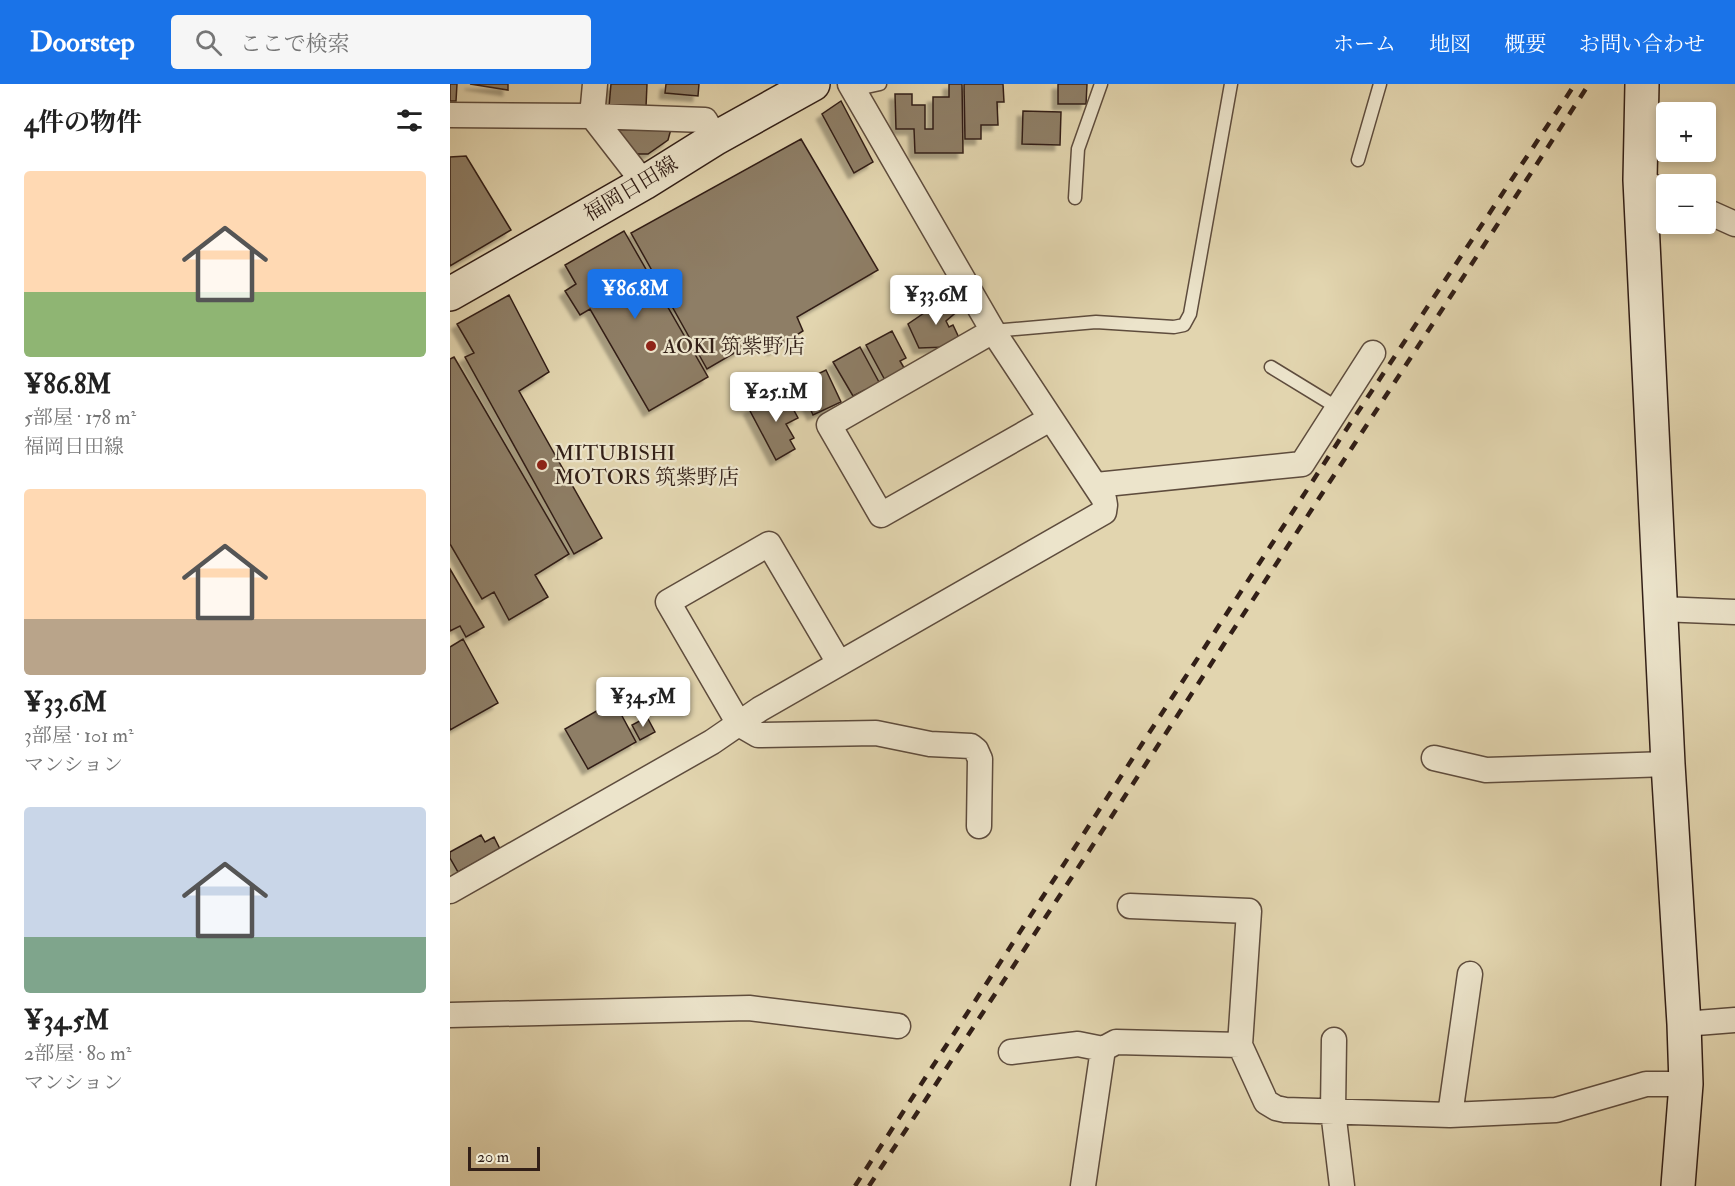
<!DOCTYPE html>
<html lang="ja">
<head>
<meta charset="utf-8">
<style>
	:root { --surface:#fff; --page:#f6f6f6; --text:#222; --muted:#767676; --accent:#1a73e8 }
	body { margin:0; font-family:"IM FELL Double Pica","Noto Serif JP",serif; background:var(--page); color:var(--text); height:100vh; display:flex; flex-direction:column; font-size:22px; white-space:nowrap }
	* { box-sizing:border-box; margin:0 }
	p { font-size:20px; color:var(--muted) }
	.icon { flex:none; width:33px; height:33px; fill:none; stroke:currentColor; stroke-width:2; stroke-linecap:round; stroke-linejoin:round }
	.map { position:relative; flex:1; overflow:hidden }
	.drawer { display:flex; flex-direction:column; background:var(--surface); width:450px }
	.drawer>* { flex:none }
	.fabs { position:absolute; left:1206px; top:18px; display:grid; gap:12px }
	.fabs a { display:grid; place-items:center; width:60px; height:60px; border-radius:6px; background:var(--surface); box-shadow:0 3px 9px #0003; font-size:30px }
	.scale { position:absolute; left:18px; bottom:15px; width:72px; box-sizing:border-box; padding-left:6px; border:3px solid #321f17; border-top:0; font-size:16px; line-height:21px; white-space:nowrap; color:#321f17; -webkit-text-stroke:4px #ece4cb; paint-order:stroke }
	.price { position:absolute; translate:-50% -51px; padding:0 14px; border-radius:6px; background:#fff; color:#222; font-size:20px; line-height:39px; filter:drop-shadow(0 2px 3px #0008) }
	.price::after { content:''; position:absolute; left:50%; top:36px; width:18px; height:14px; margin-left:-9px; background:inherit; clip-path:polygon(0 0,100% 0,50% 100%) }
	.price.on { background:var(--accent); color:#fff }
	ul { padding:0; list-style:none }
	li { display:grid; align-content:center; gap:12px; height:318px; padding:0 24px }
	li span { display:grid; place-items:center; height:186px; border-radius:6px; color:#555 }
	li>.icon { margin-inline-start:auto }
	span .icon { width:108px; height:108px; fill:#fffc; stroke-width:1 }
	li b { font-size:26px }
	h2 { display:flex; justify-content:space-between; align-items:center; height:72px; padding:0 24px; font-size:26px }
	header { display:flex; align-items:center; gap:36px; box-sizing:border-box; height:84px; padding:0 30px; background:var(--accent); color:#fff }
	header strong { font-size:28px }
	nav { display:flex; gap:33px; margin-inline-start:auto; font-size:21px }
	.search { width:420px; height:54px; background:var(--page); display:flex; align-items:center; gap:15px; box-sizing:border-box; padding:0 21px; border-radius:6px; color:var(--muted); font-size:22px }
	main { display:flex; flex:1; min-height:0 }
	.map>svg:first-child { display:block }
	.building { fill:#8e7e66; stroke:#321f17; stroke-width:1.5; filter:url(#shadow) }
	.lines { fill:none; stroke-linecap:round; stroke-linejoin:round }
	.lane-casing { stroke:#5e4c3d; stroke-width:15 }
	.street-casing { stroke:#5e4c3d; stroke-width:27 }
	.secondary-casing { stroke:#321f17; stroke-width:36 }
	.lane { stroke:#ece4cb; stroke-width:12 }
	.street { stroke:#ece4cb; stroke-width:24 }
	.secondary { stroke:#ece4cb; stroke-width:33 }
	.rail { stroke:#321f17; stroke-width:4.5; stroke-dasharray:10 10; stroke-linecap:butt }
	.poi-dot { fill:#8f2418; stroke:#ece4cb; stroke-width:2 }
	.labels { text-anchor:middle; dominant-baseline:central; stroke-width:4.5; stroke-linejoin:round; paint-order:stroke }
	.street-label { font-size:21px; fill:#321f17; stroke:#ece4cb }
	.poi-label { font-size:21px; fill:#321f17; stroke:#ece4cb; text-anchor:start }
</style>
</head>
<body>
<header>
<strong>Doorstep</strong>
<div class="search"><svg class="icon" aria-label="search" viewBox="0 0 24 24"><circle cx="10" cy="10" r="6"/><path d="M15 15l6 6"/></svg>ここで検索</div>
<nav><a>ホーム</a><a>地図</a><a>概要</a><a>お問い合わせ</a></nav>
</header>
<main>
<section class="drawer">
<h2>4件の物件<svg class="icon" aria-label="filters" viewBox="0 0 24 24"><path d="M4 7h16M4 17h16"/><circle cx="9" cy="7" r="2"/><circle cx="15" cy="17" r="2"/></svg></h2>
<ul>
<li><span style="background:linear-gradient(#ffd9b3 65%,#8fb573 0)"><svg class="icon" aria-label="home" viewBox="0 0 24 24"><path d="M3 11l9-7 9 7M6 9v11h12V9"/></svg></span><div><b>¥86.8M</b><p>5部屋 · 178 m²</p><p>福岡日田線</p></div></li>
<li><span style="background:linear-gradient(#ffd9b3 70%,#b9a48a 0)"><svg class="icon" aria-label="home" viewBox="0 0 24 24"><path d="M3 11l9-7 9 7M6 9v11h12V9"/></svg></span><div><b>¥33.6M</b><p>3部屋 · 101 m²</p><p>マンション</p></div></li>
<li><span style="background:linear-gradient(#c9d6e8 70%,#7fa58c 0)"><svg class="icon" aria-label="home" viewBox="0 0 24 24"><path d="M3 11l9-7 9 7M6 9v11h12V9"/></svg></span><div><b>¥34.5M</b><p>2部屋 · 80 m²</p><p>マンション</p></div></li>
</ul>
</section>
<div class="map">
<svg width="1285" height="1102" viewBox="0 0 1285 1102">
	<defs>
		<filter id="shadow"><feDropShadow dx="-5.5" dy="5.5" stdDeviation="1.5" flood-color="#0004"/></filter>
	</defs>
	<rect width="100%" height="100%" fill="#e2d5af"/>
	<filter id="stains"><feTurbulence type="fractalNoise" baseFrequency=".00333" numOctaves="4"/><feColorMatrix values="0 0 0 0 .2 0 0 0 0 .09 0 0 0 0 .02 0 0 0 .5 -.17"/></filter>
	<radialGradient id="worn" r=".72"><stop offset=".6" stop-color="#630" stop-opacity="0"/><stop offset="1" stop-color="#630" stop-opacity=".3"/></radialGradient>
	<path class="building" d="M0 0H7L6 17H0Z
		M20 0H58V6Z
		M161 0H197L196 23H159Z
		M216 0H249L248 12 215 9Z
		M499 0H512L513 69H465L464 45H446L445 10H462V21H475V45H483V13H499Z
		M514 0H553L554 18H547L548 41H531V55H515Z
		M608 0H637L636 20H608Z
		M391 17 423 78 404 89 372 30Z
		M573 27 611 28 610 61 572 60Z
		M168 44 221 45 218 56 198 70H179L168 55Z
		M351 55 428 186 347 233 353 247 323 266 315 251 257 285 181 149Z
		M16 72 61 146 0 182V73Z
		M174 147 258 293 199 327 140 225 130 231 115 207 126 200 115 181Z
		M502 210 510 225 496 237 499 243 503 241 510 256 498 263 469 264 458 240Z
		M59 211 99 288 69 307 152 454 124 470 15 273 24 269 7 240Z
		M442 247 456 274 450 277 456 287 436 298 416 261Z
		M410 263 430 300 417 308 415 306 403 312 383 278Z
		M4 273 119 470 85 491 98 513 59 536 44 508 32 515 0 460V275Z
		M376 286 391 318 363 331 349 299Z
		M333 306 348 334 336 340 344 354 340 356 345 365 326 376 299 325Z
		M0 485 34 543 16 553 10 542 0 547Z
		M13 555 48 619 0 646V563Z
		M164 617 186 658 138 685 115 645Z
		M197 633 205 648 190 656 182 641Z
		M31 751 35 758 44 753 50 765 8 788 0 774V768Z"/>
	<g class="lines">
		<g class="lane-casing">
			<path id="lane" d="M403 6 430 0
				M908 76 930 0
				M625 114 628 65 651 0
				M543 247 646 238 724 243 734 241 740 230 781 0
				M821 283 888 324"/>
		</g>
		<g class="street-casing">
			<path id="street" d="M145 0 142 32 194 99
				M0 31 142 32 255 36 266 54
				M1190 96 1216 109
				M1256 127 1285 140
				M543 247 379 341 431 431 600 335
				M646 401 852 380 923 269
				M1210 525 1285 528
				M389 579 319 460 218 518 289 640 308 651 426 649 480 660 521 662 526 666 530 675 529 742
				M984 674 1036 686 1218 680
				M0 807 262 658 310 625 654 428 655 421 654 415 543 247 400 0
				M680 822 799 827 790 961 816 1018 826 1024 835 1026 1000 1031 1106 1026 1196 1000H1236
				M0 931 299 924 448 942
				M1234 940 1285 936
				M884 956 883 1027 892 1102
				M561 968 628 960 653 965
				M1000 1031 1020 890
				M633 1102 653 965 666 958 790 961"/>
		</g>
		<g class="secondary-casing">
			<path id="secondary" d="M1192 0 1190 96 1218 680 1234 940 1236 1000 1228 1102
				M0 210 194 99 266 54 363 0"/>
		</g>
		<use href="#lane" class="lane"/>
		<use href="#street" class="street"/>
		<use href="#secondary" class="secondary"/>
		<path class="rail" d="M405 1102 890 355 1125 0
			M419 1102 660 735 1139 0"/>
	</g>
	<g class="poi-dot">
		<circle cx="201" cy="262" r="6"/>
		<circle cx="92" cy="381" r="6"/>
	</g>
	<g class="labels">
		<g class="street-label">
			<text transform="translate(181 105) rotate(-31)">福岡日田線</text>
		</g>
		<g class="poi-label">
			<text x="213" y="262">AOKI 筑紫野店</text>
			<text x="104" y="369">MITUBISHI<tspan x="104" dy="24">MOTORS 筑紫野店</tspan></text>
		</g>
	</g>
	<rect width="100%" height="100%" filter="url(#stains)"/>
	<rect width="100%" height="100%" fill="url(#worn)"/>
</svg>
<div class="fabs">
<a>+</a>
<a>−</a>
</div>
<div class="scale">20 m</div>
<b class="price on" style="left:185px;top:236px">¥86.8M</b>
<b class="price" style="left:486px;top:242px">¥33.6M</b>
<b class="price" style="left:326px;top:339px">¥25.1M</b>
<b class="price" style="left:193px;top:644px">¥34.5M</b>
</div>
</main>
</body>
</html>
